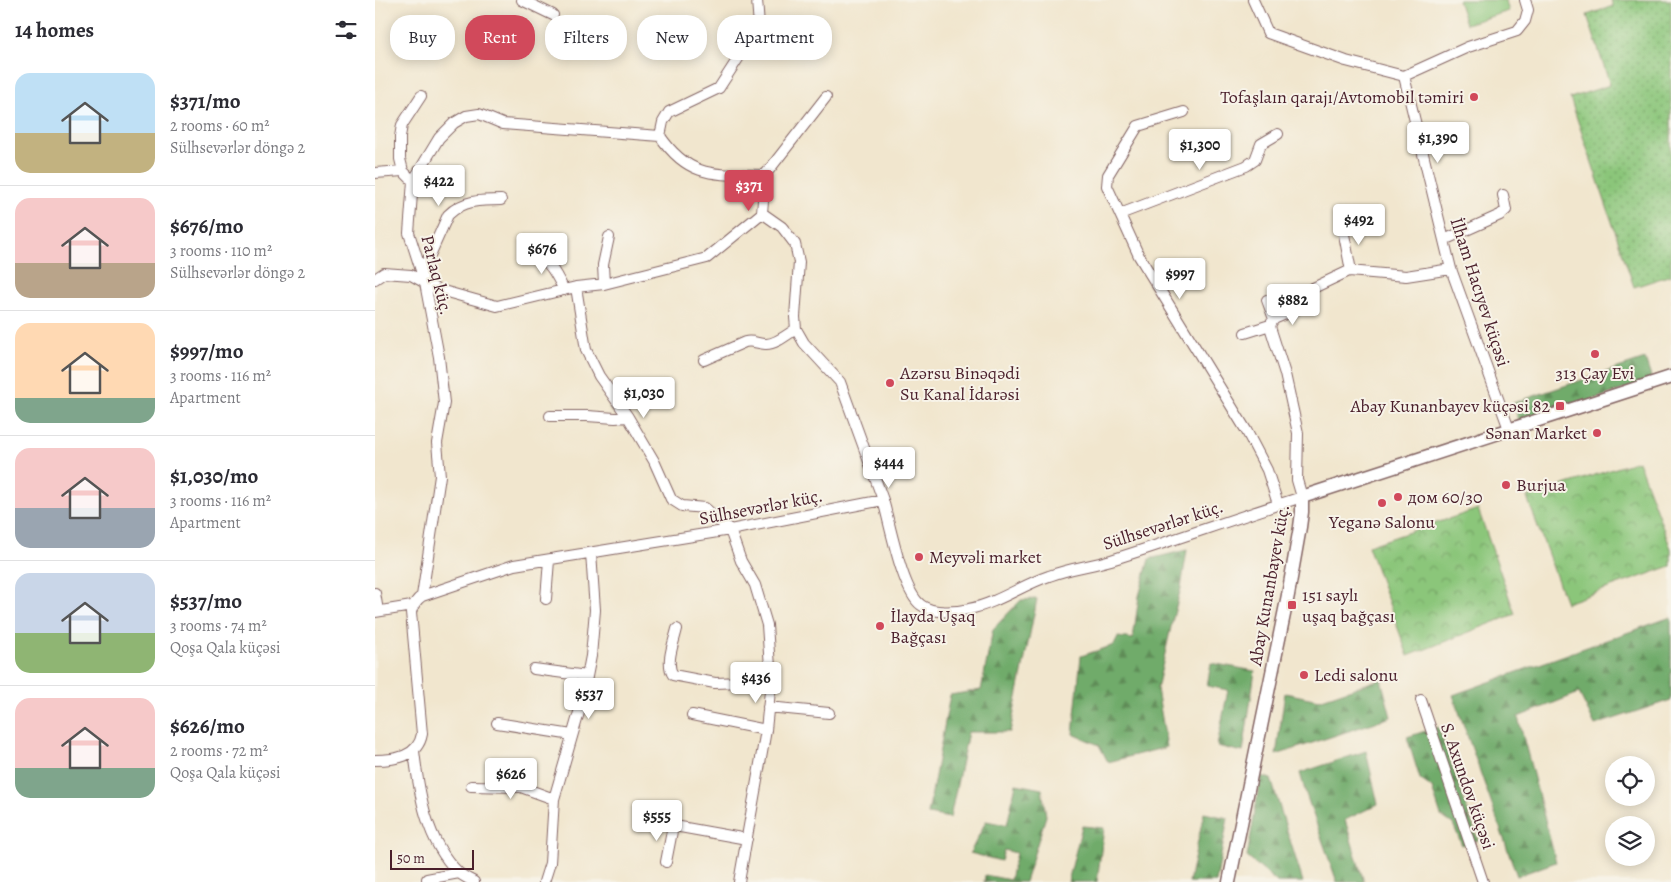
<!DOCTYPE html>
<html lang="en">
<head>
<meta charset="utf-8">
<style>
	:root { --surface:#fff; --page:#f2f2f3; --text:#2b2b33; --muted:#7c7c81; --line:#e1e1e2; --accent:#d1495b }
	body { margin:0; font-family:Alegreya,serif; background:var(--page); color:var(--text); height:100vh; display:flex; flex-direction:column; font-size:19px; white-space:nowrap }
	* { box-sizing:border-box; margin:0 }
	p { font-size:16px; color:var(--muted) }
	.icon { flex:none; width:28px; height:28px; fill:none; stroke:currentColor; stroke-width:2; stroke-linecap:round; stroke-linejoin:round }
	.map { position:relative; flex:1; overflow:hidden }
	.side { display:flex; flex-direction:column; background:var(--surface); width:375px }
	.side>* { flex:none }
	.hud { position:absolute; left:15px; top:15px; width:475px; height:45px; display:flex; gap:10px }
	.controls { position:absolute; left:1230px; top:756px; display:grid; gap:10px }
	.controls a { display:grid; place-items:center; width:50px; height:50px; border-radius:50%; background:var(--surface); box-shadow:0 2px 12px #0003; font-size:25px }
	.scale { position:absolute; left:15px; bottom:12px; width:84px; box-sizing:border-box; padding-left:5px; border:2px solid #4a1f2b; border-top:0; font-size:14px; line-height:18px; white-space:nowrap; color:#4a1f2b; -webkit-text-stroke:4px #f7f3e8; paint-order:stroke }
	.price { position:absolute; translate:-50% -42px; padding:0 11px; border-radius:5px; background:#fff; color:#222; font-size:16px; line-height:32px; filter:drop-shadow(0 1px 2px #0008) }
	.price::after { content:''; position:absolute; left:50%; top:30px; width:15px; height:11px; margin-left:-8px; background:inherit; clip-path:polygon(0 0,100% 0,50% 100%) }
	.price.on { background:var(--accent); color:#fff }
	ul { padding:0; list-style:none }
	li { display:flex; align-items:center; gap:15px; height:125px; padding:0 15px }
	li+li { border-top:1px solid var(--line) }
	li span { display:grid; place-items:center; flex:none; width:140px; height:100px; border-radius:15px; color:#555 }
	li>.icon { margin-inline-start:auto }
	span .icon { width:60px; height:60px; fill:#fffc; stroke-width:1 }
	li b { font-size:21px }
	h2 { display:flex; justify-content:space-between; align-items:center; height:60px; padding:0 15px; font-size:21px }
	.tag { padding:0 18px; border-radius:20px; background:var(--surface); box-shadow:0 2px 12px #0003; font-size:18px; line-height:45px }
	.tag.on { background:var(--accent); color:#fff }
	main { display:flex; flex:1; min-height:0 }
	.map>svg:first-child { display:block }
	.grass { fill:url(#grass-dots); stroke:#6a7252 }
	.forest { fill:url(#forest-firs); stroke:#5d654a }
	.park { fill:url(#park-crowns); stroke:#6a7252 }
	.pitch { fill:#8bc67a; stroke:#6a7252 }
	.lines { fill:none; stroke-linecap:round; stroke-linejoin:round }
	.minor-casing { stroke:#846564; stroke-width:12 }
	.tertiary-casing { stroke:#846564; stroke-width:15 }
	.minor { stroke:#fff; stroke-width:10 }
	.tertiary { stroke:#fff; stroke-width:12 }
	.poi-dot { fill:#d1495b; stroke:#f7f3e8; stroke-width:2 }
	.labels { text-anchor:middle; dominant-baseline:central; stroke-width:4; stroke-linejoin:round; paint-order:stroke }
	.poi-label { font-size:18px; fill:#4a1f2b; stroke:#f7f3e8; text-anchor:start }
	.street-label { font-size:18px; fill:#4a1f2b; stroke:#f7f3e8 }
</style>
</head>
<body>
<main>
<section class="side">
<h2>14 homes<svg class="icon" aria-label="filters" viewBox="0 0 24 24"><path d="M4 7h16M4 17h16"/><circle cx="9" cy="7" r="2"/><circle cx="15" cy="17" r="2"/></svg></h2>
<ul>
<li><span style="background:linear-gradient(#bfe0f5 60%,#c2b280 0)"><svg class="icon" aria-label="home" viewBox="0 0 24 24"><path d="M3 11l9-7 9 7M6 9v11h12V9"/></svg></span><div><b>$371/mo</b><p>2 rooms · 60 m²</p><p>Sülhsevərlər döngə 2</p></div></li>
<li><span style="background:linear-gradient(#f6c9c9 65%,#b9a48a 0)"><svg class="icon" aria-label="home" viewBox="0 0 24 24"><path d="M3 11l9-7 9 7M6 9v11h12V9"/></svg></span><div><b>$676/mo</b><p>3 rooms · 110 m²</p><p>Sülhsevərlər döngə 2</p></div></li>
<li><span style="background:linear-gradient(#ffd9b3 75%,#7fa58c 0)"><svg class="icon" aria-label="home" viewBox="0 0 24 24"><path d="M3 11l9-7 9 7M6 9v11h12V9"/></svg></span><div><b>$997/mo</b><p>3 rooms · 116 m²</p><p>Apartment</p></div></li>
<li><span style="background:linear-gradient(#f6c9c9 60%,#9aa5b1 0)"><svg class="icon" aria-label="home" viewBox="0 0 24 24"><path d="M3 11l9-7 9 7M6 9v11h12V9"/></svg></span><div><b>$1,030/mo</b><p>3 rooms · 116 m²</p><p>Apartment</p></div></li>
<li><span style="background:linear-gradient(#c9d6e8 60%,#8fb573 0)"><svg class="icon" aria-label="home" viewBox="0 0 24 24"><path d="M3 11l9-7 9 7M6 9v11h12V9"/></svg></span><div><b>$537/mo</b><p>3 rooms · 74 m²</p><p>Qoşa Qala küçəsi</p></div></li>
<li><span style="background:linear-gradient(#f6c9c9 70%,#7fa58c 0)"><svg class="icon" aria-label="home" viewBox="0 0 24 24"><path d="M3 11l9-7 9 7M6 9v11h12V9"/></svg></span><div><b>$626/mo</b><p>2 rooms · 72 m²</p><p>Qoşa Qala küçəsi</p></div></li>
</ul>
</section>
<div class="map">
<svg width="1296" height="882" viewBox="0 0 1296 882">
	<defs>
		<pattern id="grass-dots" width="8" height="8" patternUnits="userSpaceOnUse" patternTransform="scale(1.25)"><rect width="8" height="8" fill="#8bc67a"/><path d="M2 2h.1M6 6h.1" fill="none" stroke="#74a064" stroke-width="1.8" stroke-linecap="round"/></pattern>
		<pattern id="forest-firs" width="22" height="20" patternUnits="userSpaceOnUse" patternTransform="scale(1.25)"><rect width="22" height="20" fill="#70ab6a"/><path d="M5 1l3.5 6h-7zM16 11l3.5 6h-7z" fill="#5e8b57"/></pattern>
		<pattern id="park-crowns" width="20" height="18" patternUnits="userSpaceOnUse" patternTransform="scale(1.25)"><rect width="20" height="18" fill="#8bc67a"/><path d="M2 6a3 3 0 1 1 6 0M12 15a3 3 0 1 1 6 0" fill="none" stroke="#74a064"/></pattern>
	</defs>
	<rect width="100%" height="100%" fill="#f7f3e8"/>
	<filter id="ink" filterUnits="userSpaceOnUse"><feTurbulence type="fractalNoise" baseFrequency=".02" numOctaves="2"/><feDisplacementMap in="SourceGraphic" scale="10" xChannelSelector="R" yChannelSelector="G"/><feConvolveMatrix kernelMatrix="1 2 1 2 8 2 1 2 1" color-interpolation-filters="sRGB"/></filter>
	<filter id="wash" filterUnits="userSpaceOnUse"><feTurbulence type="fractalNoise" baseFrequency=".0096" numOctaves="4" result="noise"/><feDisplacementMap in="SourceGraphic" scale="20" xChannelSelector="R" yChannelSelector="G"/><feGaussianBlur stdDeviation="1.12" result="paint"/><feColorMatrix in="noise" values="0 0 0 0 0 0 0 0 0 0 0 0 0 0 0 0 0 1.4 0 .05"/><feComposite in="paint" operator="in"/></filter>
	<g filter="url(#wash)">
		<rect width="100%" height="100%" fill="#f1e6ce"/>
		<path class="grass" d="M1236 0H1296V275L1259 287 1195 98 1235 85 1212 15 1238 6Z"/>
		<path class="forest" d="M1270 359 1277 380 1145 424 1138 403Z
			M812 550 806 588 798 618 782 689 792 747 733 762 724 745 698 734 706 656 739 645 743 637 758 639 764 596 774 559Z
			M662 599 635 732H593L575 818 553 814 575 695 606 690 618 629 646 600Z
			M1296 617V700L1220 725 1204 693 1143 717 1181 862 1142 876 1078 695Z
			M836 663 880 671 868 752 842 746 853 690 832 686Z
			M1006 679 1016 717 901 755 910 693 944 700Z
			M1063 727 1103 840 1087 845 1078 824 1066 816 1057 788 1045 779 1032 737Z
			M991 751 1003 804 970 820 989 882H962L931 794 925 773Z
			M886 776 896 779 928 882H902L872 857Z
			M641 784 667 789 671 816 650 882H609L610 875 635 880 641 853 629 850 626 861 595 853 611 821 632 825Z
			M829 813 853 818 841 882H814Z
			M707 826 729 828 722 882H693Z"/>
		<path class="park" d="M1263 461 1296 549V566L1191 603 1152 497Z
			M1103 509 1140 614 1033 656 993 546Z"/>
		<path class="pitch" d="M1083 0H1130L1134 11 1091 24Z"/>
	</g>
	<g filter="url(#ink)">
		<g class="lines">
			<g class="minor-casing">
				<path id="minor" d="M147 0 178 15
					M382 0 384 26 344 88 294 112 288 122 285 136C315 180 342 174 390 175L387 213 407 227 420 244 424 262 420 317 421 329 429 343 465 382 508 500
					M878 0 893 33 971 61 1029 76 1076 269 1134 429
					M384 26 404 39
					M1029 76 1093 47 1142 31 1150 21 1153 10 1150 0
					M809 112 763 126 733 175 732 186 764 256 871 430 892 470 903 504
					M0 173 28 171
					M390 175 451 97
					M38 181 28 171 25 159V137L27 125 46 96
					M745 214 871 166 880 160 886 144 903 134
					M1069 240 1125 215 1131 210 1128 195
					M157 250C175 263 179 270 189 290
					M976 271 967 224 972 217 985 215
					M47 273 73 215C88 200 106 200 126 200
					M0 279 9 273 36 275 61 289 122 306 201 287 229 284 332 258 387 213
					M229 284 228 265 234 237
					M201 287 211 350 224 376 253 417 279 461 296 499 307 506 330 508 355 530 366 561 380 585 392 625 396 681 391 730 364 882
					M892 300 899 319
					M870 333 895 325
					M329 360 370 342C378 340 383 344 390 344 400 345 413 334 421 329
					M175 416H212L240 418 253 417
					M0 593 3 611
					M47 596 65 476 62 443 69 403 64 357 50 283 34 233 38 181 64 138 79 123 91 116 104 114 128 124 285 136
					M171 599 174 560
					M0 612 37 606
					M302 629C299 642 290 663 298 675L340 683 396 681
					M159 669 212 676
					M1046 700 1108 882
					M393 707 454 713
					M317 715 391 730
					M122 723 197 735
					M39 751C44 793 51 841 83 872 87 876 94 879 99 882
					M0 760C20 760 43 757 47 734L36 612C38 605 41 600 47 596L139 565 355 530 508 500C515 524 527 591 546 605 558 614 581 612 594 609 623 603 647 585 674 576 694 568 716 566 736 560 800 540 863 517 927 497L922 480 923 433 910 374 896 330 895 325 899 319 929 306 931 303 930 296 934 290 974 271 1031 276 1076 269
					M96 786 146 787 179 799
					M272 821 372 839
					M291 862 298 826
					M52 879 84 873
					M169 882 175 863 179 799 207 702 216 656 220 610 216 553"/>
			</g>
			<g class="tertiary-casing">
				<path id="tertiary" d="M854 882 913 595 925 527 927 512V497L1296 377"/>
			</g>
			<use href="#minor" class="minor"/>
			<use href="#tertiary" class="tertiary"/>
		</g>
	</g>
	<g class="poi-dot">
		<circle cx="1099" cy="97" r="5"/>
		<circle cx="1220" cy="354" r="5"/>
		<circle cx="515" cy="383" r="5"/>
		<rect x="1180" y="401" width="10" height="10" rx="2.5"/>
		<circle cx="1222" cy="433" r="5"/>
		<circle cx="1131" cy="485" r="5"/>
		<circle cx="1023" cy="497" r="5"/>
		<circle cx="1007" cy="503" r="5"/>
		<circle cx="544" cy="557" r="5"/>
		<rect x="912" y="600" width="10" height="10" rx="2.5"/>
		<circle cx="505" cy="626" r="5"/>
		<circle cx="929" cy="675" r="5"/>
	</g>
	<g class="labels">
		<g class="poi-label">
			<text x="1089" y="97" text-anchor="end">Tofaşlaın qarajı/Avtomobil təmiri</text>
			<text x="525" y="373">Azərsu Binəqədi<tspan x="525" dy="21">Su Kanal İdarəsi</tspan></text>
			<text x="1220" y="373" text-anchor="middle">313 Çay Evi</text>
			<text x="1175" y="406" text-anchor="end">Abay Kunanbayev küçəsi 82</text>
			<text x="1212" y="433" text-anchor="end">Sənan Market</text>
			<text x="1141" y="485">Burjua</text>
			<text x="1033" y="497">дом 60/30</text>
			<text x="1007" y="522" text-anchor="middle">Yeganə Salonu</text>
			<text x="554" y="557">Meyvəli market</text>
			<text x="927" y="595">151 saylı<tspan x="927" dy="21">uşaq bağçası</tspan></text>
			<text x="515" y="616">İlayda Uşaq<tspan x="515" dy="21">Bağçası</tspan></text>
			<text x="939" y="675">Ledi salonu</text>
		</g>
		<g class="street-label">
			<text transform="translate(62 275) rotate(76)">Parlaq küç.</text>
			<text transform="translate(1105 292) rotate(72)">İlham Hacıyev küçəsi</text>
			<text transform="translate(386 507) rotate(-11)">Sülhsevərlər küç.</text>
			<text transform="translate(788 525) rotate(-18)">Sülhsevərlər küç.</text>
			<text transform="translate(894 585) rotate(-80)">Abay Kunanbayev küç.</text>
			<text transform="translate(1093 786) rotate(71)">S. Axundov küçəsi</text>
		</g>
	</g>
</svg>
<div class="controls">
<a><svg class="icon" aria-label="locate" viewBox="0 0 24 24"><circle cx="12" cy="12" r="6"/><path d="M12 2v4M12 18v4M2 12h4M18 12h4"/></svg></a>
<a><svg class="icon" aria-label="layers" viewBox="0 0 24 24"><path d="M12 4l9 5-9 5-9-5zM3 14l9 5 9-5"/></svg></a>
</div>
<div class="scale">50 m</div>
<b class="price" style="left:1063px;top:164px">$1,390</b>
<b class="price" style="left:825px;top:171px">$1,300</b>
<b class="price" style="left:64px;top:207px">$422</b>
<b class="price on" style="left:374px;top:212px">$371</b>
<b class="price" style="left:984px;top:246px">$492</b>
<b class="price" style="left:167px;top:275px">$676</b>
<b class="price" style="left:805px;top:300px">$997</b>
<b class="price" style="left:918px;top:326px">$882</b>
<b class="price" style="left:269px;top:419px">$1,030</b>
<b class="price" style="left:514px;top:489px">$444</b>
<b class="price" style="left:381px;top:704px">$436</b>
<b class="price" style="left:214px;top:720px">$537</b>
<b class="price" style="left:136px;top:800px">$626</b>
<b class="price" style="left:282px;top:842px">$555</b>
<div class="hud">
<a class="tag">Buy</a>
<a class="tag on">Rent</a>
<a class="tag">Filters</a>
<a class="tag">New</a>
<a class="tag">Apartment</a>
</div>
</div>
</main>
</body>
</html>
